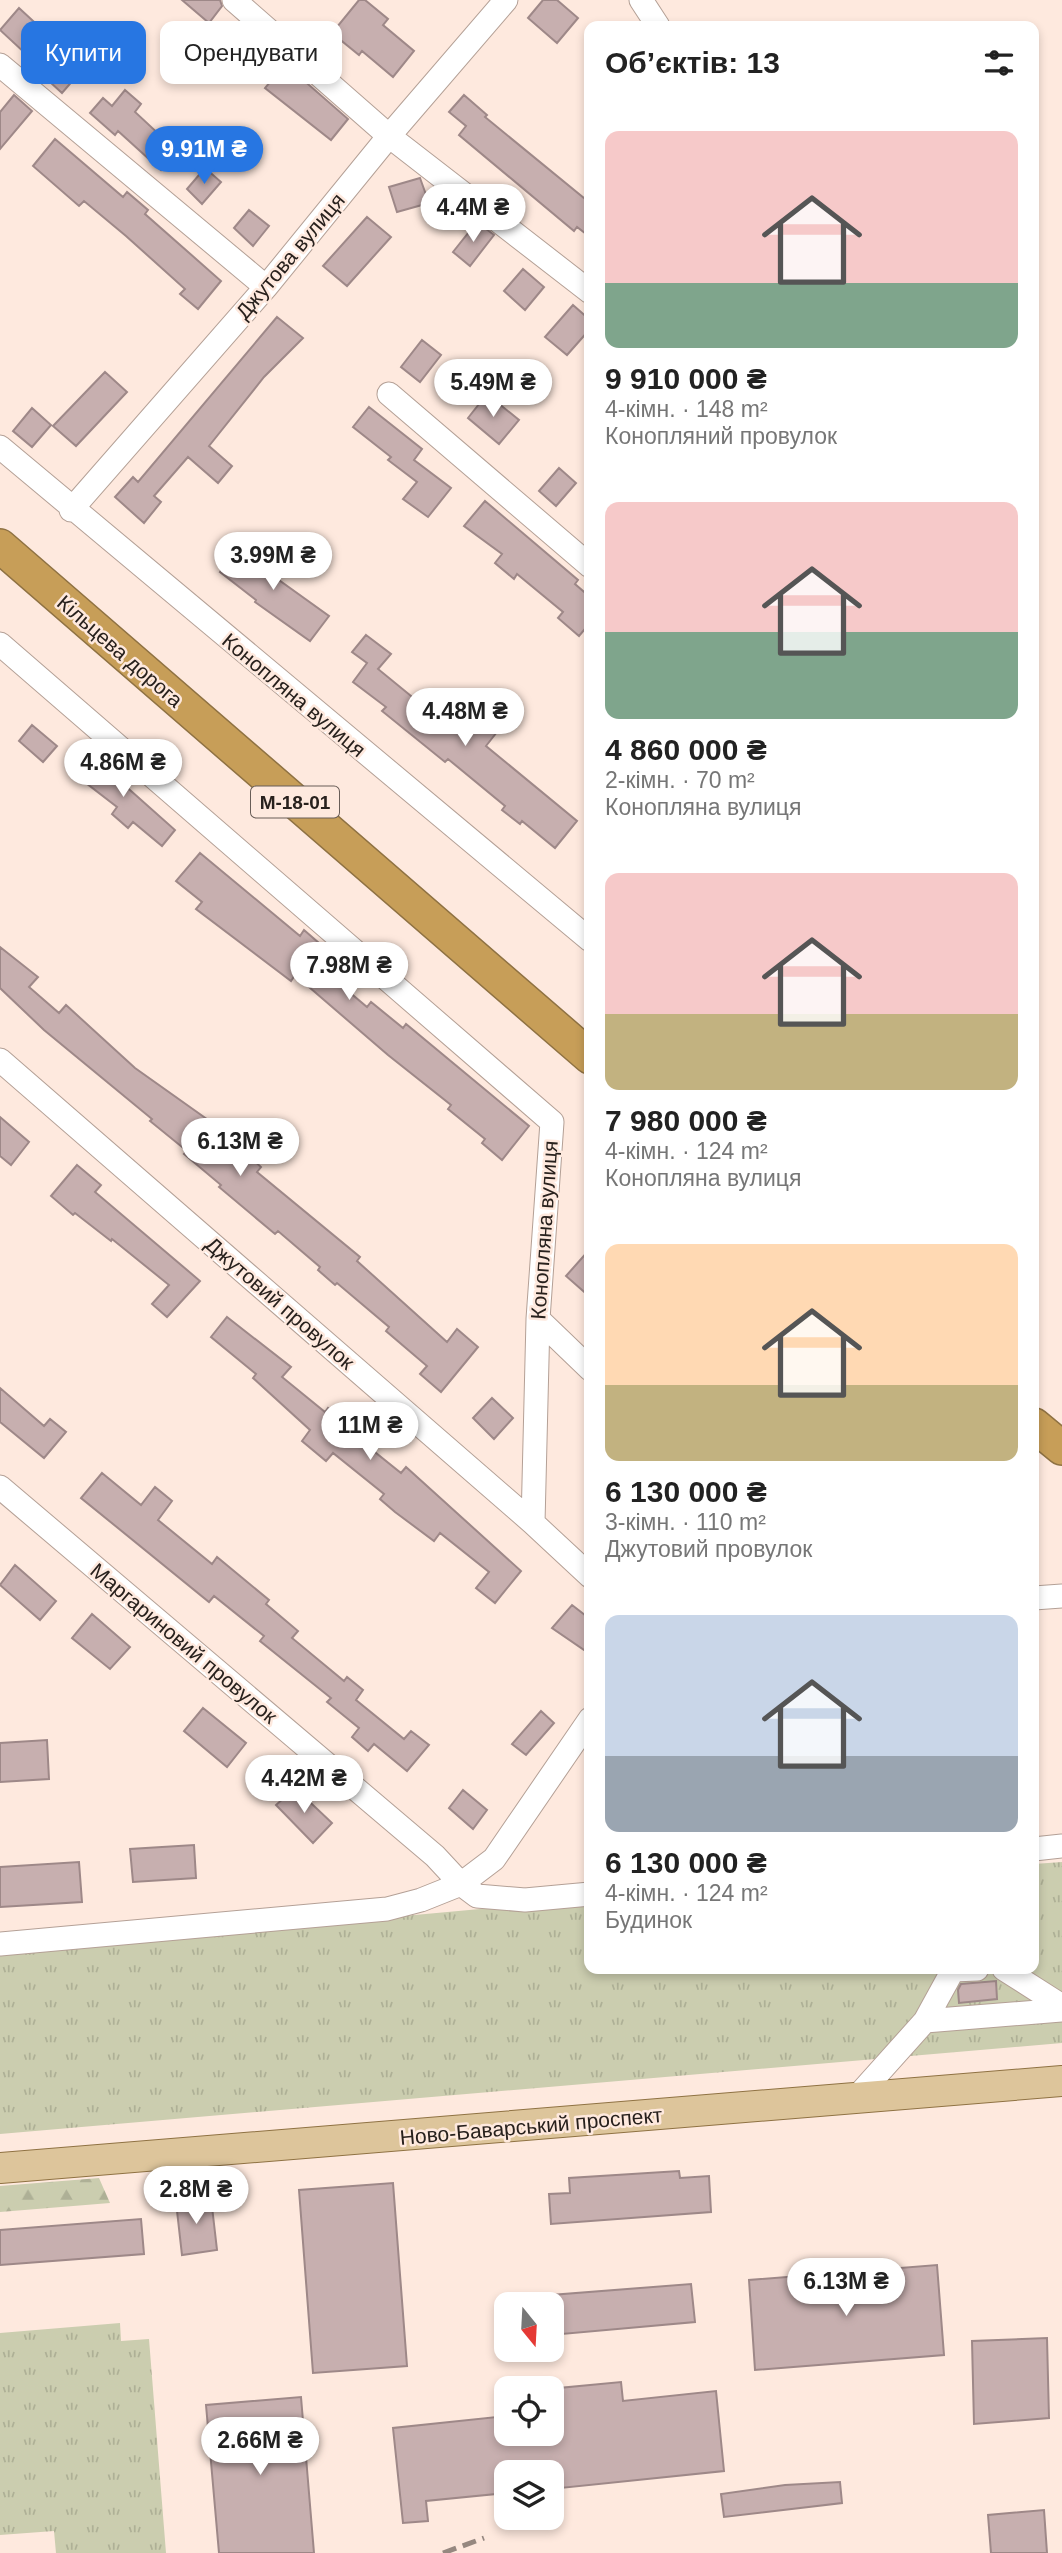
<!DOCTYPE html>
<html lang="uk">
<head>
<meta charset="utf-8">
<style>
	:root { --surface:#fff; --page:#f6f6f6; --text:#222; --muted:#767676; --accent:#2776e2 }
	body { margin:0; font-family:Arial,sans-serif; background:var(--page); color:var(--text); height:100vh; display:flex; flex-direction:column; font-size:26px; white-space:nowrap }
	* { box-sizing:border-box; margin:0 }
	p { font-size:23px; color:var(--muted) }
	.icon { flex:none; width:38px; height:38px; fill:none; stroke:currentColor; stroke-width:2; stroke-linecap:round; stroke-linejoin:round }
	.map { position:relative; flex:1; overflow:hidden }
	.details { position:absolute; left:584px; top:21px; width:455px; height:1953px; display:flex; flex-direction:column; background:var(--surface); border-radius:14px; box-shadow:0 4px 10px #0003 }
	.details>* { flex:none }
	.top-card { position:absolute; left:21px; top:21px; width:458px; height:63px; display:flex; gap:14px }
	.needle { width:46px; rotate:162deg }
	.fabs { position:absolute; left:494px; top:2292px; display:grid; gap:14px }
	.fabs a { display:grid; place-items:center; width:70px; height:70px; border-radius:14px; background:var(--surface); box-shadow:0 4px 10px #0003; font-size:35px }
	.price { position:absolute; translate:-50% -60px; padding:0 16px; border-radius:24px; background:#fff; color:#222; font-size:23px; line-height:46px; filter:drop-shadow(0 2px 4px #0008) }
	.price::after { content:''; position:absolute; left:50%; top:42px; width:21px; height:16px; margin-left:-10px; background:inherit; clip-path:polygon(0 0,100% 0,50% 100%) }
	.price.active { background:var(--accent); color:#fff }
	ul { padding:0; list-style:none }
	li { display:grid; align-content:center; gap:14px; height:371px; padding:0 21px }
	li span { display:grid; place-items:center; height:217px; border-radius:14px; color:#555 }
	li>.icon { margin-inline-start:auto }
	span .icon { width:126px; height:126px; fill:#fffc; stroke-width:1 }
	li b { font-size:30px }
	h2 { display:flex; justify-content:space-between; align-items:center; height:84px; padding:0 21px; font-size:30px }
	.chip { padding:0 24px; border-radius:14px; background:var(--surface); box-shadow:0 4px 10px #0003; font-size:24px; line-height:63px }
	.chip.active { background:var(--accent); color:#fff }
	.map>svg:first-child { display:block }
	.forest { fill:url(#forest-firs) }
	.park { fill:url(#park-tufts) }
	.building { fill:#c7afaf; stroke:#9e8888; stroke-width:2 }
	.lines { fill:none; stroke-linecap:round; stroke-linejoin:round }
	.minor-casing { stroke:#b4a096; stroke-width:25 }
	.major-casing { stroke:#8f7243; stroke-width:32 }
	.highway-casing { stroke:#8f7243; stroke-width:36 }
	.minor { stroke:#fff; stroke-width:23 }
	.major { stroke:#ddc59b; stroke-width:30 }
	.highway { stroke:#c79e58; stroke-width:33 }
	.rail { stroke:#968880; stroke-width:5; stroke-dasharray:14 7; stroke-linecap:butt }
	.labels { text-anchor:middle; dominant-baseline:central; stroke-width:5; stroke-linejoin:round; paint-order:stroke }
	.shield { fill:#fee9de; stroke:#685d57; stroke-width:2 }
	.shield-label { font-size:19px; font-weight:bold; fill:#28211d }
	.street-label { font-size:21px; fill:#28211d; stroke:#fee9de }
</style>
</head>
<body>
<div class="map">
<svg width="1062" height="2553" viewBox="0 0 1062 2553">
	<defs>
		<pattern id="forest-firs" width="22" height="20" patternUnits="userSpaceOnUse" patternTransform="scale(1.75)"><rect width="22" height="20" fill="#cbcdaf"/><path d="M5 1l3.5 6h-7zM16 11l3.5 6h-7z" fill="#aeb096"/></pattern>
		<pattern id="park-tufts" width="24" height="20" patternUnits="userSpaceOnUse" patternTransform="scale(1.75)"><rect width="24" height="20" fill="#cbcdaf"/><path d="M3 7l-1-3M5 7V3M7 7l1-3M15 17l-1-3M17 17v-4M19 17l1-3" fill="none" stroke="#aeb096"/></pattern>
	</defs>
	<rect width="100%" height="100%" fill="#fee9de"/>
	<path class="forest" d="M99 2178 110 2203 0 2212V2186Z"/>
	<path class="park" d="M1062 1862V2043L0 2134V1953L590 1899V1969H1034V1864Z
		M120 2323 121 2341 149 2339 166 2553H56L54 2531 0 2535V2333Z"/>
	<path class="building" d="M182 0H220L222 6 209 23Z
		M359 0H365L388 19 383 25 414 51 393 77 362 51 359 55 332 33Z
		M543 0H557L578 18 557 43 528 18Z
		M19 8 59 45 62 41 87 64 62 93 37 70 40 67 0 30Z
		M240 32 257 46 235 73 217 59Z
		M285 64 348 119 331 140 265 88Z
		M125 90 141 104 135 112 177 151 161 170 118 131 115 135 90 113 103 98 112 106Z
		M14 95 32 111 0 149V112Z
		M464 95 487 115 485 117 590 203V237L577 227 574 231 459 135 466 126 449 112Z
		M55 139 123 197 127 192 148 210 145 214 221 281 198 309 180 294 185 289 126 236 84 201 79 206 33 166Z
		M205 168 221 182 202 204 187 189Z
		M420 178 429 203 397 212 389 187Z
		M249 210 269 226 253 246 234 228Z
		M367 217 391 237 347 286 323 266Z
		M477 222 494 235 470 266 453 252Z
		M523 269 544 287 525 310 504 291Z
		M573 305 590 320V329L567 355 545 337Z
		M277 317 303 338 264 377 209 446 232 466 218 483 188 457 154 496 161 502 144 523 115 497 133 477 138 482Z
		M422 340 441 355 420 382 401 367Z
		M105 372 127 392 76 446 53 426Z
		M487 394 519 420 499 444 468 418Z
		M369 407 422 449 414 460 451 488 428 517 403 499 417 482 388 460 391 457 353 427Z
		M32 408 51 425 32 447 13 431Z
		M559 468 576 483 556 506 539 491Z
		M485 501 578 580 575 584 590 597V623L579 636 558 618 563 612 517 574 514 579 495 563 502 554 464 526Z
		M245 539 266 555 258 565 329 616 310 641 255 602 256 600 220 572Z
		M366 635 391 654 378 669 449 727 457 718 472 731 492 705 508 718 486 746 577 821 555 848 522 821 520 824 502 810 505 806 448 759 445 762 382 711 386 707 353 682 367 663 352 652Z
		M32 725 57 746 43 762 19 741Z
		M91 752 115 770 112 774 175 830 162 846 133 822 128 828 112 814 117 807 73 773Z
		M200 853 300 936 304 930 320 944 309 958 367 1007 371 1002 403 1028 406 1024 529 1126 502 1160 482 1143 485 1139 448 1109 451 1105 388 1055 295 975 291 981 196 909 202 902 176 881Z
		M0 947 38 977 29 987 59 1013 66 1005 135 1068 211 1122 261 1167 257 1172 360 1257 357 1261 447 1342 457 1329 478 1347 441 1392 420 1374 427 1366 386 1331 389 1327 337 1283 335 1285 318 1270 320 1267 278 1231 275 1234 219 1187 221 1185 184 1154 187 1151 150 1121 152 1119 44 1030 0 988Z
		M0 1117 29 1142 11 1165 0 1156Z
		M77 1165 101 1185 95 1192 200 1281 167 1317 152 1304 169 1285 112 1239 111 1241 75 1213 73 1215 51 1196Z
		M590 1249V1297L566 1276Z
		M227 1317 291 1367 282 1377 325 1412 328 1408 352 1429 350 1432 401 1473 406 1467 521 1571 495 1603 476 1588 489 1572 440 1533 434 1541 395 1512 380 1499 384 1494 333 1453 326 1461 302 1441 310 1430 253 1378 256 1374 211 1337Z
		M0 1388 44 1426 50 1419 66 1432 44 1458 0 1422Z
		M492 1398 513 1418 494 1439 473 1418Z
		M102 1473 141 1505 155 1487 172 1501 158 1520 212 1564 217 1557 269 1600 266 1604 298 1631 292 1638 344 1681 347 1677 363 1690 356 1700 404 1739 411 1731 429 1745 407 1771 374 1744 368 1751 352 1737 359 1728 327 1702 331 1698 260 1641 264 1636 214 1596 209 1602 81 1498Z
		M15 1565 56 1601 40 1620 0 1585Z
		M572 1605 590 1619V1654L552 1628Z
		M92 1614 130 1647 110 1669 72 1638Z
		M203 1708 246 1743 227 1767 184 1731Z
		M541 1711 554 1723 526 1755 512 1744Z
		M47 1740 49 1779 0 1782V1743Z
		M295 1788 332 1823 313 1843 276 1805Z
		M463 1790 487 1810 473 1829 449 1808Z
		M194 1845 196 1878 133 1882 130 1849Z
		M79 1862 82 1902 0 1907V1867Z
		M996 1981 997 1999 959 2003 958 1990 961 1984Z
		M679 2171 680 2178 709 2176 711 2212 551 2224 549 2194 570 2193 569 2178Z
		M393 2183 407 2366 313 2373 299 2190Z
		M211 2198 217 2250 182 2255 176 2202Z
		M141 2219 144 2254 0 2265V2230Z
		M937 2265 944 2355 755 2370 749 2280Z
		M691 2284 695 2322 551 2335V2295Z
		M1047 2338 1049 2418 974 2424 972 2341Z
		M621 2382 623 2401 716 2391 724 2471 551 2489V2473H506V2493L426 2501 428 2521 403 2523 393 2428 506 2416V2434H551V2411L562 2410 559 2388Z
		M301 2397 314 2553H219L206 2405Z
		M840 2482 842 2503 724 2517 721 2494 785 2485Z
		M1044 2510 1047 2553H991L988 2515Z"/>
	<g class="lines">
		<g class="minor-casing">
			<path id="minor" d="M234 0 389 136 590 292
				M641 0 658 26
				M0 65 266 287
				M389 394 590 566
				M0 447 590 940
				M71 510 266 287 389 136 506 0
				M0 644 552 1122 538 1319 533 1523
				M0 1060 533 1523 590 1576
				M538 1319 590 1369
				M0 1487 435 1856 461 1884 494 1859 590 1719
				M1034 1598 1062 1596
				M1034 1849 1062 1846
				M0 1944 387 1909 421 1900 461 1884 477 1896 525 1900 590 1894
				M977 1969 953 1970 925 2021 1062 2010
				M1004 1969 1062 2006
				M856 2098 925 2021"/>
		</g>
		<g class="major-casing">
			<path id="major" d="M0 2168 1062 2081"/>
		</g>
		<g class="highway-casing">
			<path id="highway" d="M0 546 590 1057
				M1034 1425 1062 1448"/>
		</g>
		<use href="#minor" class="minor"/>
		<use href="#major" class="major"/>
		<use href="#highway" class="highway"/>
		<path class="rail" d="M443 2553 484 2538"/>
	</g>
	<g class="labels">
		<rect class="shield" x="251" y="786.5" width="88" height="31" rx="5"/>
		<g class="shield-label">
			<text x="295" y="802">М-18-01</text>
		</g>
		<g class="street-label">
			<text transform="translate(290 256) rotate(-50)">Джутова вулиця</text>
			<text transform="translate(120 651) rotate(41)">Кільцева дорога</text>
			<text transform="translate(294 695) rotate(40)">Конопляна вулиця</text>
			<text transform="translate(544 1230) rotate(-86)">Конопляна вулиця</text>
			<text transform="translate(280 1303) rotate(41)">Джутовий провулок</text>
			<text transform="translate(184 1643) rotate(40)">Маргариновий провулок</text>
			<text transform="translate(531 2126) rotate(-5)">Ново-Баварський проспект</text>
		</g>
	</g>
</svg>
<div class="fabs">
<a><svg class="needle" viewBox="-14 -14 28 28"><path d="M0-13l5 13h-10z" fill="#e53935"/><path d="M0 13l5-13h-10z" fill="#767676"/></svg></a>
<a><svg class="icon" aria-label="locate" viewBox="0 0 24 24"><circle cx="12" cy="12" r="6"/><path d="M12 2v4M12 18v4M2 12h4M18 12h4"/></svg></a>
<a><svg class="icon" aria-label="layers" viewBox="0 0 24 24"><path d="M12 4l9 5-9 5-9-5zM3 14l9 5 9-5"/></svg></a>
</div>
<b class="price active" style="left:204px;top:186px">9.91M ₴</b>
<b class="price" style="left:473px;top:244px">4.4M ₴</b>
<b class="price" style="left:493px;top:419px">5.49M ₴</b>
<b class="price" style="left:273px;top:592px">3.99M ₴</b>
<b class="price" style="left:465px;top:748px">4.48M ₴</b>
<b class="price" style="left:123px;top:799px">4.86M ₴</b>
<b class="price" style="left:349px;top:1002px">7.98M ₴</b>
<b class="price" style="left:240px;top:1178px">6.13M ₴</b>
<b class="price" style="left:370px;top:1462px">11M ₴</b>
<b class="price" style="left:304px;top:1815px">4.42M ₴</b>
<b class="price" style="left:196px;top:2226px">2.8M ₴</b>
<b class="price" style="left:846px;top:2318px">6.13M ₴</b>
<b class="price" style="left:260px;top:2477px">2.66M ₴</b>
<div class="top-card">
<a class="chip active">Купити</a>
<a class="chip">Орендувати</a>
</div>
<section class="details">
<h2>Об’єктів: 13<svg class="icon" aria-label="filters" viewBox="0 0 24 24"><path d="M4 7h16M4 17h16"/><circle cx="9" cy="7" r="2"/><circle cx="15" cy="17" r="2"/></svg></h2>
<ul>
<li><span style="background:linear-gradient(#f6c9c9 70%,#7fa58c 0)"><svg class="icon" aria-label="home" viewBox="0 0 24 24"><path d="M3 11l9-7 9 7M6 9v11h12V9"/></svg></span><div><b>9 910 000 ₴</b><p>4-кімн. · 148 m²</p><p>Конопляний провулок</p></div></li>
<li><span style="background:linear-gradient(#f6c9c9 60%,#7fa58c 0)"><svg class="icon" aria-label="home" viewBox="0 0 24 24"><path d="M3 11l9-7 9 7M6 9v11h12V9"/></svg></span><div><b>4 860 000 ₴</b><p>2-кімн. · 70 m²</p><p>Конопляна вулиця</p></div></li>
<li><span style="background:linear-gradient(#f6c9c9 65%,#c2b280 0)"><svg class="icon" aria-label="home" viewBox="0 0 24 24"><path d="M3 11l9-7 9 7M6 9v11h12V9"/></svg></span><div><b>7 980 000 ₴</b><p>4-кімн. · 124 m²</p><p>Конопляна вулиця</p></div></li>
<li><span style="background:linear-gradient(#ffd9b3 65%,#c2b280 0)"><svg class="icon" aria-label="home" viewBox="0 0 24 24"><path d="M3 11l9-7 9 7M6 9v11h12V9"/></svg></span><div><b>6 130 000 ₴</b><p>3-кімн. · 110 m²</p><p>Джутовий провулок</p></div></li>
<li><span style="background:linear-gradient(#c9d6e8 65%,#9aa5b1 0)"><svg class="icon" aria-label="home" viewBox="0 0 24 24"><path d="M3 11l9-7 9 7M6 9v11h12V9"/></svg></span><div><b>6 130 000 ₴</b><p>4-кімн. · 124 m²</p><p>Будинок</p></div></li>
</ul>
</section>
</div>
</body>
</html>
